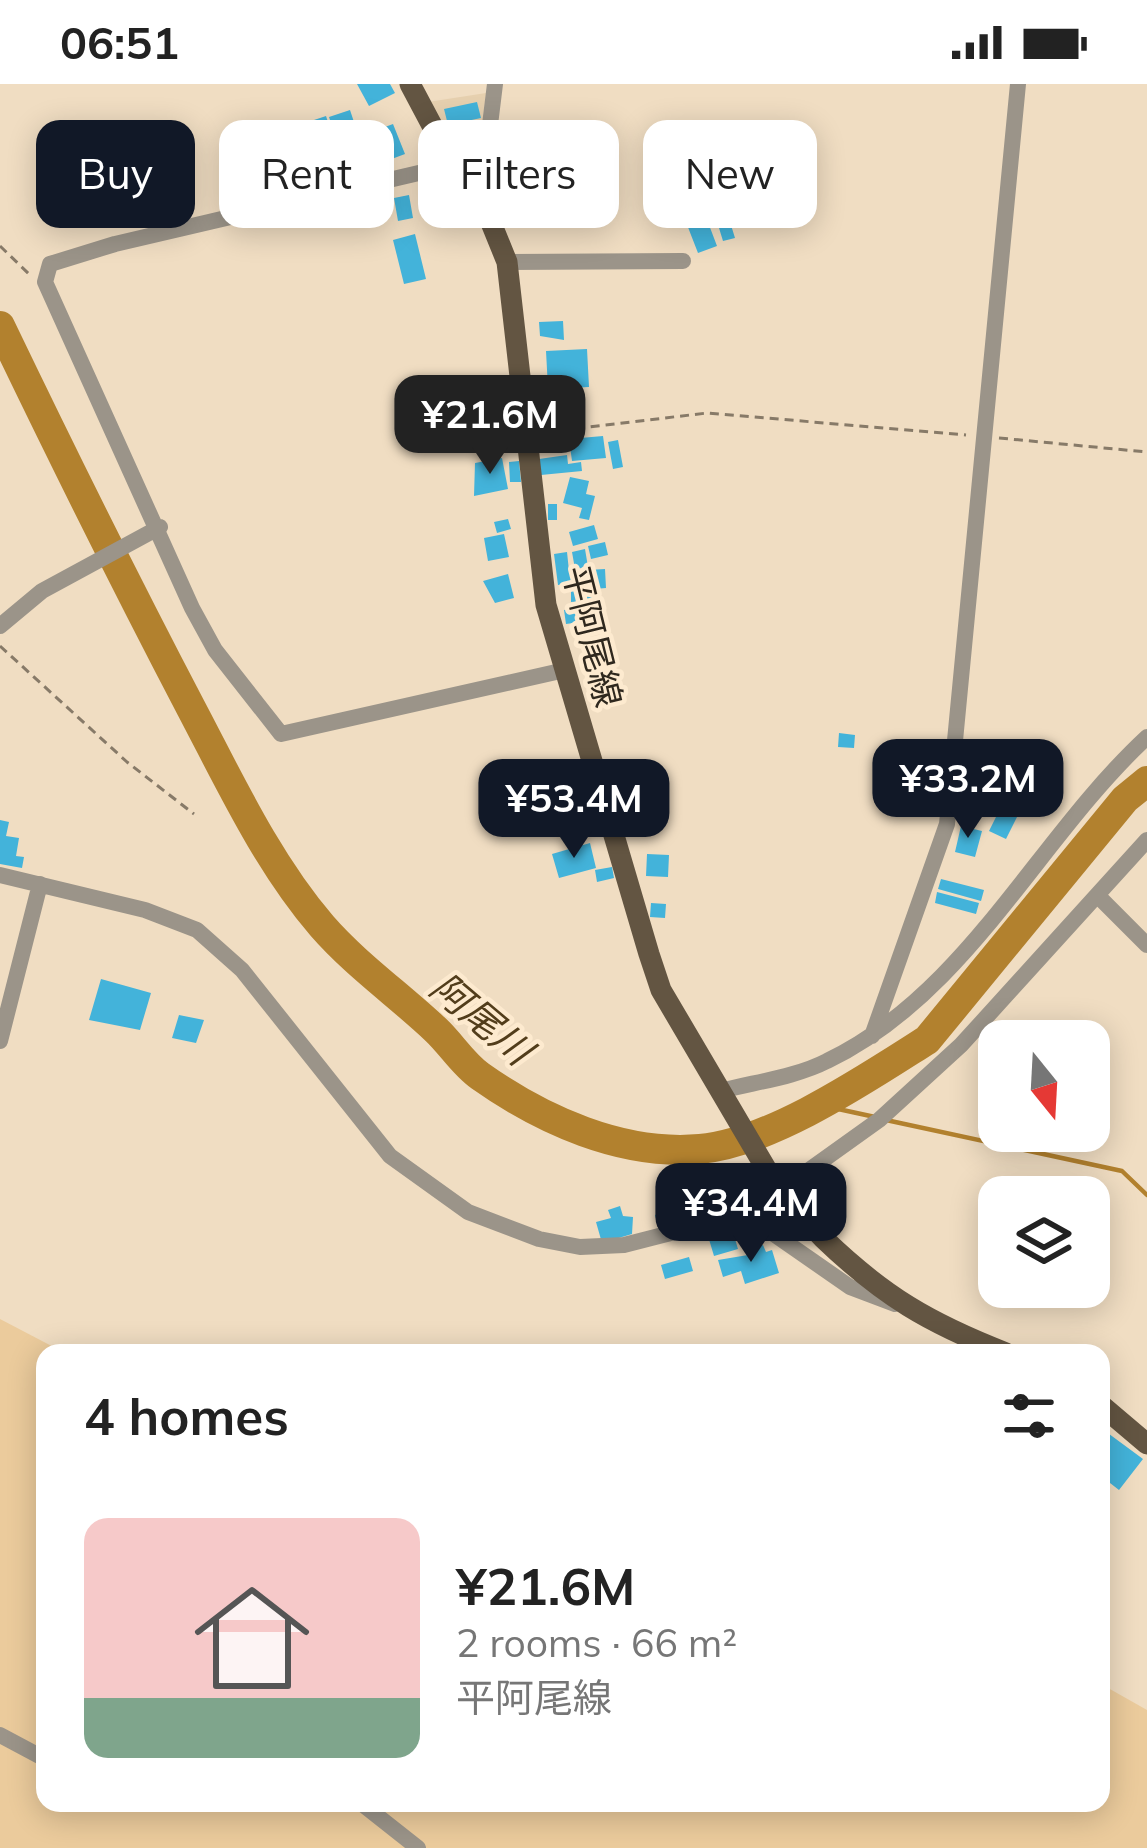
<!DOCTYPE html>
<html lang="en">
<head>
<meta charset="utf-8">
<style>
	:root { --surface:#fff; --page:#f2f2f2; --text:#222; --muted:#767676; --line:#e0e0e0; --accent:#111827 }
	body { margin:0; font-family:Mulish,"Noto Sans JP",sans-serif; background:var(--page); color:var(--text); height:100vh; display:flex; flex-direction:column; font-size:45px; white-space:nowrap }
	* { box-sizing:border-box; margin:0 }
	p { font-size:39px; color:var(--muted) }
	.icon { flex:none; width:66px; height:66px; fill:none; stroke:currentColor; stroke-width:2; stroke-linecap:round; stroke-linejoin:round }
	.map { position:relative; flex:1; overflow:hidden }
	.sheet { position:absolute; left:36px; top:1260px; width:1074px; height:468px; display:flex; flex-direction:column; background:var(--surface); border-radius:24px; box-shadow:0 6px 30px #0003 }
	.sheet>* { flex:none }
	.hud { position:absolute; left:36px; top:36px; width:1077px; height:108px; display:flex; gap:24px }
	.needle { width:78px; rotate:162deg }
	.controls { position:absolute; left:978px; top:936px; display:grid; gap:24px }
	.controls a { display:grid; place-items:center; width:132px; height:132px; border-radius:24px; background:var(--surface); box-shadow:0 6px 30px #0003; font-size:60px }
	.price { position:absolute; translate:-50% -102px; padding:0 27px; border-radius:24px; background:var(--accent); color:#fff; font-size:39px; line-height:78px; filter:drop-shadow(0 3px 6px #0008) }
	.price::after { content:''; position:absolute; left:50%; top:72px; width:36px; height:27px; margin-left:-18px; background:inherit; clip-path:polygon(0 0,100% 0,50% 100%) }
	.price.active { background:#222; color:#fff }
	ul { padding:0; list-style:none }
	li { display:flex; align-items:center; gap:36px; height:300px; padding:0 48px }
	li+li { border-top:3px solid var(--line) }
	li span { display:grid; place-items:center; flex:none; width:336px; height:240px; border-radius:24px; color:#555 }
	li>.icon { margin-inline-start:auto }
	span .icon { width:144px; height:144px; fill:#fffc; stroke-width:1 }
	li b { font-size:51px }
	h2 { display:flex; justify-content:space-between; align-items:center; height:144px; padding:0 48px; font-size:51px }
	.pill { padding:0 42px; border-radius:24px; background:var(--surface); box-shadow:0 6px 30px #0003; font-size:42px; line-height:108px }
	.pill.active { background:var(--accent); color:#fff }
	.status { display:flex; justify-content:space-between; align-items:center; height:84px; padding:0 60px; background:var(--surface); direction:ltr }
	.status svg { height:33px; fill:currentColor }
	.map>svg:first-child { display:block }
	.built { fill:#e6d0af }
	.green { fill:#ebcb9c }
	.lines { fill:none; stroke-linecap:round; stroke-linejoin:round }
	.stream { stroke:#b2812e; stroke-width:4.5 }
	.river { stroke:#b2812e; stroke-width:30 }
	.building { fill:#43b3da }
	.path { stroke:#877a68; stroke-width:3; stroke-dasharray:9 6; stroke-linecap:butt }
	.minor { stroke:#9b9489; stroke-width:16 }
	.major { stroke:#635542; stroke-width:21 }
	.labels { text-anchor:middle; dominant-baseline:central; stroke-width:9; stroke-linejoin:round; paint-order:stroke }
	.street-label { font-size:36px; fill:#2f281e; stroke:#fdeacf }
	.water-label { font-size:39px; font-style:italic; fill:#523d1b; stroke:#fdeacf }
</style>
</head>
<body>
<div class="status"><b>06:51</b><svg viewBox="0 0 49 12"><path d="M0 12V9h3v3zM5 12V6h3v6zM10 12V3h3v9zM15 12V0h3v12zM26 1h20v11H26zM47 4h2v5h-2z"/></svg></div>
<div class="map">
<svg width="1147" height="1764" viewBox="0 0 1147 1764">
	<rect width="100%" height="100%" fill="#f0ddc2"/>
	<path class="built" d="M486 9 475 97 428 18Z"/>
	<path class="green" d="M0 1235 65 1269H45V1719H1101V1600L1147 1626V1764H0Z"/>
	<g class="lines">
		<path class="stream" d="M815 1020 875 1033
			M886 1036 1122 1087 1147 1111"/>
		<path class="river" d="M0 242C62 371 125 498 191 624 230 698 267 778 322 842 356 881 399 911 436 946 451 960 463 980 480 992 542 1036 622 1072 700 1065 771 1059 867 994 927 956L1125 715 1147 697"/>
	</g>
	<path class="building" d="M357 0H390L395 9 369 22Z
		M477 18 481 34 448 41 444 25Z
		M350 26 356 44 335 51 329 33Z
		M326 32 331 47 316 52 311 37Z
		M477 39 479 50 460 53 459 42Z
		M393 40 405 70 389 76 377 46Z
		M375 52 388 85 377 90 372 77 327 94 320 73Z
		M409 111 413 134 398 137 394 114Z
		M703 125 717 162 698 169 684 133Z
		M731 141 735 154 723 157 719 144Z
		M415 150 426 195 404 200 393 156Z
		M563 237 564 256 540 252 539 238Z
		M587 265 589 303 550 305 551 321 537 322 536 305 548 304 546 267Z
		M603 352 606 374 572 377 569 355Z
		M618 356 623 383 613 385 608 358Z
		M567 371 568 380 581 378 582 387 541 391 539 375Z
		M502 374 508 405 474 412 475 379Z
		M519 377 521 398H510L509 378Z
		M570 393 589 397 586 410 595 412 589 436 579 434 582 424 563 419Z
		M548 420H557V436H548Z
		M508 435 511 445 497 449 494 438Z
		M594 441 598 455 573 462 569 448Z
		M504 450 509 473 488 477 484 454Z
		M605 458 608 471 591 475 588 462Z
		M585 465 588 483 575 485 572 468Z
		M567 468 569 487 605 485 606 504 594 505 595 516 571 518V506L578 505V499L558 501 554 470Z
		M508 490 514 514 495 519 483 497Z
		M594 522 596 536 566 540 564 526Z
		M839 649 855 651 854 664 838 663Z
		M576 687 580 702 560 708 555 694Z
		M1000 725 1017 733 1006 755 989 747Z
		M0 736 9 738 6 752 19 754 16 772 24 773 22 784 0 780Z
		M961 742 982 747 975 773 955 768Z
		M590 759 596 784 559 794 552 770Z
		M647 770 669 771 668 793 646 792Z
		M612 783 614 794 597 798 595 786Z
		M941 795 984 806 981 817 938 805Z
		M937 808 979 819 976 830 935 819Z
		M651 819 666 820 665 834 650 833Z
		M101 895 151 909 140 946 89 936Z
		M179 931 204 936 196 959 172 954Z
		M620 1122 623 1132 633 1133 632 1150 602 1159 596 1138 611 1134 608 1126Z
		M676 1124 680 1136 659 1144 655 1131Z
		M732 1145 738 1165 714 1172 708 1152Z
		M763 1161 766 1168 772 1166 779 1189 745 1200 741 1187 723 1193 718 1176 754 1170 752 1164Z
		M689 1173 693 1187 665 1195 661 1181Z
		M1101 1344 1143 1375 1119 1406 1101 1392Z"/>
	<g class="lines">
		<path class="path" d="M0 162 29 190
			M546 348 707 329 966 351
			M999 354 1147 368
			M0 562 127 678 194 730"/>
		<path class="minor" d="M453 81 115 160 50 180 45 198 192 524 215 566 281 650 565 586
			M481 114 495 0
			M507 178 683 177
			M0 542 42 507 160 443
			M0 791 145 826 197 846 242 886 390 1072 468 1128 539 1155 580 1163 624 1161 737 1132 761 1141 850 1203 895 1220
			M1098 812 1147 861
			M872 952 947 740 1018 0
			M0 957 40 800
			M721 1007C755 998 796 993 827 977 967 910 1037 755 1147 653
			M784 1104 879 1036 961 961 1147 756
			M0 1651 45 1675
			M361 1719 418 1764"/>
		<path class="major" d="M410 0 453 81 481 114 507 178 546 521 649 870 661 906 774 1098C796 1110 805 1137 823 1154 883 1212 929 1239 1006 1269
			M1101 1321 1147 1360"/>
	</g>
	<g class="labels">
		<g class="street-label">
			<text transform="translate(593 552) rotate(76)">平阿尾線</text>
		</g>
		<g class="water-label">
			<text transform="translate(482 934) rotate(40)">阿尾川</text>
		</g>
	</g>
</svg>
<div class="controls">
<a><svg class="needle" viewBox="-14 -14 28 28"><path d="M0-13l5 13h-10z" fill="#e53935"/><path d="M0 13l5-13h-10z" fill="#767676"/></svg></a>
<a><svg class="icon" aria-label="layers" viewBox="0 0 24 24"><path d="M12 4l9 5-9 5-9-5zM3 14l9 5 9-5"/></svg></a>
</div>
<b class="price active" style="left:490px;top:393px">¥21.6M</b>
<b class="price" style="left:968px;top:757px">¥33.2M</b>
<b class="price" style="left:574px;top:777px">¥53.4M</b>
<b class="price" style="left:751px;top:1181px">¥34.4M</b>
<div class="hud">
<a class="pill active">Buy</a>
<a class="pill">Rent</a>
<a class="pill">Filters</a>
<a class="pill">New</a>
</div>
<section class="sheet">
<h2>4 homes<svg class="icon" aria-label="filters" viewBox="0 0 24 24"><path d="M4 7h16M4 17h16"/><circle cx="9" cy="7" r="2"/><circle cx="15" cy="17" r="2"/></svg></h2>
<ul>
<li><span style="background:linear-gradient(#f6c9c9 75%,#7fa58c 0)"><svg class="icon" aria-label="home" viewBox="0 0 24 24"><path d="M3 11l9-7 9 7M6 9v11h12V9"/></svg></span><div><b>¥21.6M</b><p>2 rooms · 66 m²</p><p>平阿尾線</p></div></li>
</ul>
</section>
</div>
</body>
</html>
